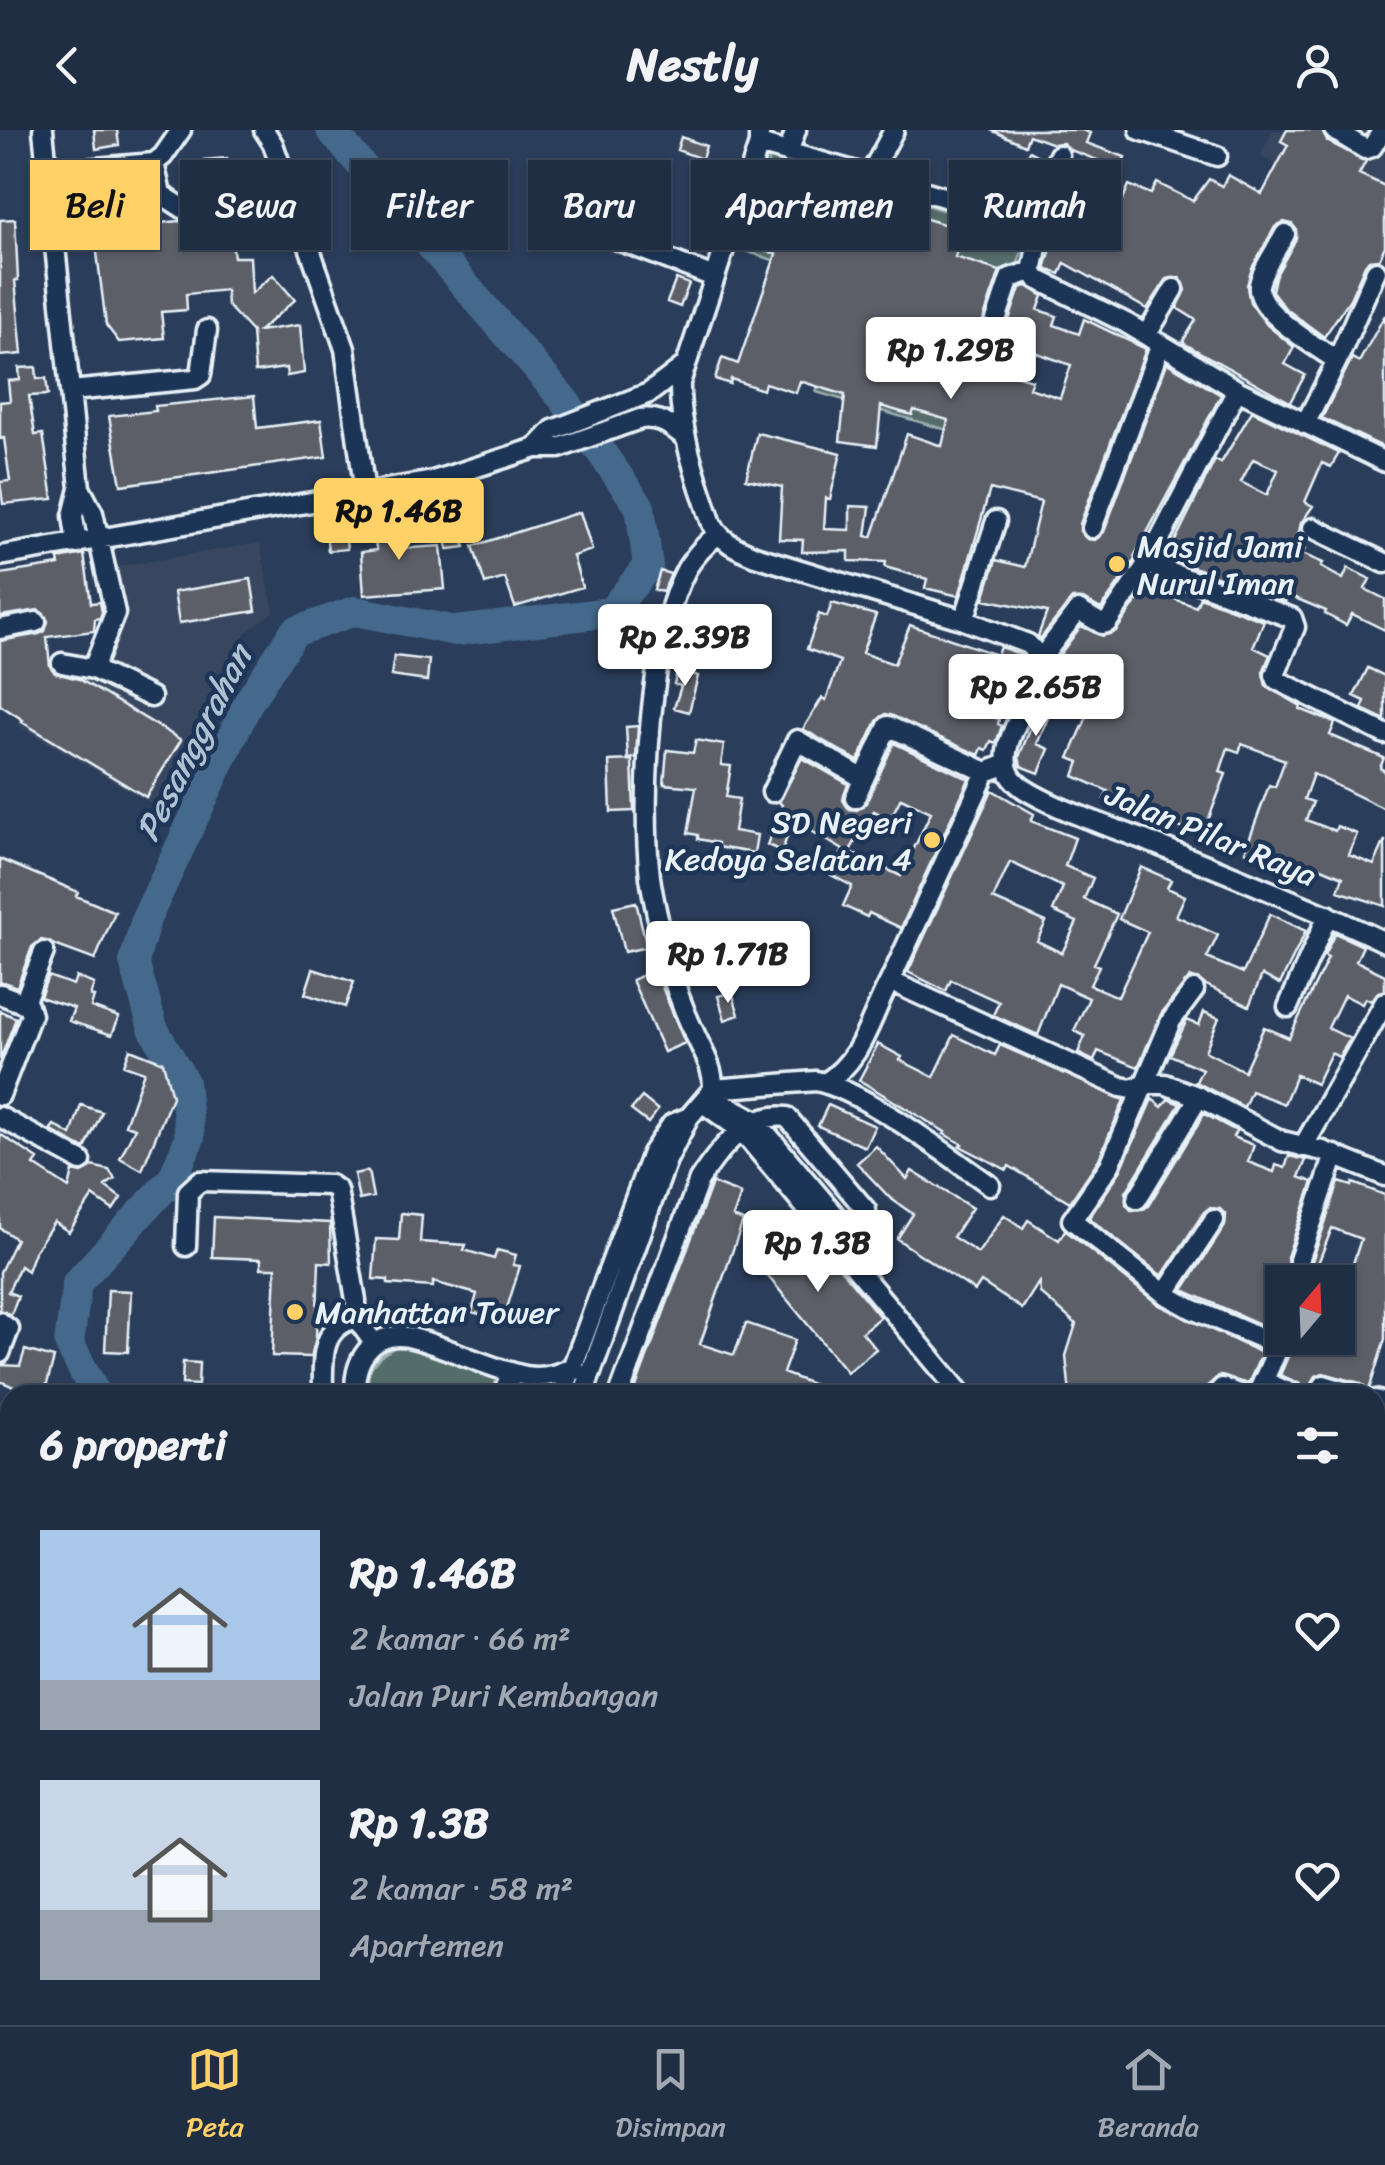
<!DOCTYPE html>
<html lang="id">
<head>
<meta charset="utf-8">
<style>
	:root { --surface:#202e44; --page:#2d3a4f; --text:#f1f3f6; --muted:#a2a8b2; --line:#3d4a5d; --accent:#ffd166 }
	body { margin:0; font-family:Sriracha,sans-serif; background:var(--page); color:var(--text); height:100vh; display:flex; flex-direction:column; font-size:38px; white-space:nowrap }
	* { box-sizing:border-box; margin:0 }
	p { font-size:32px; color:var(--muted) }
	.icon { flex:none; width:55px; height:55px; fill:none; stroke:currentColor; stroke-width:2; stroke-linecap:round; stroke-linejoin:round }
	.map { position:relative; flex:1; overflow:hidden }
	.side { position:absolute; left:0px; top:1255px; width:1385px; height:640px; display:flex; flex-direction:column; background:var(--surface); border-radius:30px 30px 0 0; box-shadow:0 2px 8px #0004,0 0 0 2px var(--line) }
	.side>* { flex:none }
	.guide { position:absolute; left:30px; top:30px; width:1325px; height:90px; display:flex; gap:20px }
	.needle { width:65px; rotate:19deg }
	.buttons { position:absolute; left:1265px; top:1135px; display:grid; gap:20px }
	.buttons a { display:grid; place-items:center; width:90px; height:90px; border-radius:0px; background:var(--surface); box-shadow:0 2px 8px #0004,0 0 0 2px var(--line); font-size:50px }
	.price { position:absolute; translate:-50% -85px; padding:0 22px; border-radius:10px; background:#fff; color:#222; font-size:32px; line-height:65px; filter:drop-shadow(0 2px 5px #0008) }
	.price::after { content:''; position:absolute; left:50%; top:60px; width:30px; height:22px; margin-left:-15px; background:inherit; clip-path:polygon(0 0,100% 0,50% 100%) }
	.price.active { background:var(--accent); color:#111 }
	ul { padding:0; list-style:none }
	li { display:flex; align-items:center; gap:30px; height:250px; padding:0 40px }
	li span { display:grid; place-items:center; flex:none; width:280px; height:200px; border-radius:0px; color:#555 }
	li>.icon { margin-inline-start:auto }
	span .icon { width:120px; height:120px; fill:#fffc; stroke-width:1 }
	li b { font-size:42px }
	h2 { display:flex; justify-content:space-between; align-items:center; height:120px; padding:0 40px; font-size:42px }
	.tag { padding:0 35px; border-radius:0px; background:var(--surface); box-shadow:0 2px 8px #0004,0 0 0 2px var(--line); font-size:35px; line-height:90px }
	.tag.active { background:var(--accent); color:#111 }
	header { display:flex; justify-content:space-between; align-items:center; height:130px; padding:0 40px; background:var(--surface); font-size:45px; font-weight:700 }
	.dock { display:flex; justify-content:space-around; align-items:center; height:140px; border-top:2px solid var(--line); background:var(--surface); font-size:28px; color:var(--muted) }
	.dock a { display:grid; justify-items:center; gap:5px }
	.dock .active { color:var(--accent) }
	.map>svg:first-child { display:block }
	.built { fill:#39475e }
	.green { fill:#546d6a; stroke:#9eafb1; stroke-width:2.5 }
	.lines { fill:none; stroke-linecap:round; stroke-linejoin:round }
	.river { stroke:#44698c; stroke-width:30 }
	.building { fill:#5d5e67; stroke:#e8f1f8; stroke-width:2.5; fill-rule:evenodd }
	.minor-casing { stroke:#e8f1f8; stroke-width:25 }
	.minor { stroke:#1d3557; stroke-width:18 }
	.poi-dot { fill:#ffd166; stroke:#1d3557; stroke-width:4 }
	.labels { text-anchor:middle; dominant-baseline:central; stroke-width:9; stroke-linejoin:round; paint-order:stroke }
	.poi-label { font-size:32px; fill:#e8f1f8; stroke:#1d3557; text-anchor:start }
	.street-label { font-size:32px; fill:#e8f1f8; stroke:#1d3557 }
	.water-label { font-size:35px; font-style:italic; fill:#afc1d2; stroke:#1d3557 }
</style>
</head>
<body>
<header><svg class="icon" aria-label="back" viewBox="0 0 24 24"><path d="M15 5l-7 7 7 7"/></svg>Nestly<svg class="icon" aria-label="person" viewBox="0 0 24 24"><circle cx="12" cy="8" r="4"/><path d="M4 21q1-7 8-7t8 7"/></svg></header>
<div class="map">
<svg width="1385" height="1895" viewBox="0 0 1385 1895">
	<rect width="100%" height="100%" fill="#2a3d5a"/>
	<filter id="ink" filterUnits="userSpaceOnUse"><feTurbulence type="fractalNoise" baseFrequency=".01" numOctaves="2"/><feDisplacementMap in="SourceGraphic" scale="20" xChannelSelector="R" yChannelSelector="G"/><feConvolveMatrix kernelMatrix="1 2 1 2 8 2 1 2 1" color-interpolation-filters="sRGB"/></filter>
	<g filter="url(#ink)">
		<path class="built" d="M1273 0H1385V167L1328 127 1343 72 1260 26Z
			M260 413 274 482 245 503 154 675 17 595 60 523 110 521 108 438Z
			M986 1885H1053L1061 1895H989Z"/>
		<path class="green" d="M770 27 1027 106 985 232 968 231 947 300 816 262 851 155 739 119Z
			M402 1214 501 1248 495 1265H372C360 1239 380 1223 402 1214Z"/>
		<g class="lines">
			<path class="river" d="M96 1265 69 1213 77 1153 173 1048 190 1007 184 952 153 898 134 832 146 789 249 571 294 502 355 481 456 501 611 482 648 436 640 377 564 270 331 0
				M192 1895 194 1885"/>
		</g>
		<path class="building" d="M94 0H117L119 15 96 19Z
			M991 0H1082L1090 3 1086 13 1125 27 1121 39 1070 20 1063 13 1053 14 1029 5 1025 15Z
			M1287 0H1322L1327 11 1366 31 1359 44 1385 56V116L1379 129 1369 130 1365 135 1350 169 1324 207 1285 178 1272 161 1275 147 1296 109V99L1292 94 1284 92 1275 97 1252 138 1247 156 1250 172 1267 195 1294 217 1285 234 1305 245 1290 272 1185 214 1183 211 1196 190 1177 178 1186 160 1180 148 1167 149 1147 179 1065 133 1060 144 1045 139 1058 95 1048 88V80L1066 40 1123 69 1129 55 1151 64 1157 53 1193 71 1209 49 1222 56 1228 45 1262 64 1288 15 1281 11Z
			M681 7 706 16 702 29 677 20Z
			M1029 21 1044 29 1023 76 999 70 1007 54 1012 57Z
			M227 28 229 43 261 56 268 53 279 78 276 79 283 97 267 103 260 86 230 99 234 127H250L252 163 273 145 295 170 259 201 300 195 304 243 287 246 286 238 255 242 252 202 227 175 226 160 186 164 187 180 161 182 164 208 119 212 106 195 93 90 135 84 136 90 151 88 152 94 179 91 190 96 197 95 203 90 202 76 207 64 204 30Z
			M783 34 799 39 796 50 874 75 877 67 918 82 917 86 963 100 955 127 1000 141 971 225V232L978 240 986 241 994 234 1020 158 1027 156 1043 166 1038 180 1057 186 1054 195 1079 204 1084 189 1146 219 1080 394V401L1087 409 1095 410 1104 402 1167 233 1221 265 1134 427 1136 428 1101 479 1083 469H1072L1040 509 1038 506 1047 482 984 469 996 430 1025 437 1041 372 990 359 959 466 925 458 927 449 885 437 886 432 849 431V421L802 422 803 410 779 409 782 357 746 349 757 303 841 323 830 369 826 368 824 399 850 400V376L870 377 866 406 872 407 907 304 942 316 948 290 914 280 912 285 881 276 877 316 840 311 845 265 800 251 796 263 765 253 763 260 731 249 730 254 715 249 722 228 738 234 776 124 749 116 772 44 779 46ZM1023 218 1071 235 1060 268 1029 258 1032 250 1014 245Z
			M15 89 18 150H15L22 224 0 226V90Z
			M676 149 689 154 680 177 667 172Z
			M1385 185V318L1322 288 1352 228 1359 232Z
			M36 237 37 249 46 248 48 265 29 266 35 305 43 304 53 369 3 374 0 352 10 351 4 308 0 309V272L10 271 8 251 20 250 19 238Z
			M254 266 257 298 321 290 326 327 121 355 109 286 156 281 155 276Z
			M1252 281 1339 323 1331 337 1322 333 1305 372 1313 376 1301 393 1296 415 1305 419 1302 424 1323 433 1321 437 1343 449 1348 438 1370 449 1365 459 1385 469V500L1352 484 1346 495 1325 484 1326 481 1288 465 1285 472 1167 427 1215 330 1221 333ZM1253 329 1278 340 1267 365 1241 352Z
			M455 367 465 417 448 419 439 370Z
			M382 376 396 419 441 416 445 459 364 465 361 422 377 420 365 382Z
			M342 379 347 419 328 421 324 383Z
			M580 382 592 420 573 426 582 457 515 477 505 448 485 454 473 416Z
			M84 424 91 473 100 472 102 482 100 488 95 489 94 501 47 507 50 536 55 543 79 549 181 610 146 667 22 592 23 590 0 575V511L39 504 45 501 48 491 39 480 0 486V444L59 435 58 429Z
			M660 441 671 444 663 462 654 460Z
			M251 449 256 481 179 493 174 462Z
			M1148 455 1158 463 1196 477 1200 467 1264 491 1253 517 1270 525 1263 542 1266 556 1301 576 1300 579 1335 593 1330 605 1384 628 1380 638 1385 641V679L1313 644 1304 669 1313 672 1306 690 1335 701 1337 696 1357 704 1349 725 1374 735 1385 710V776L1338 761 1343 747 1317 736 1291 729 1288 737 1245 721 1269 655 1275 657 1285 630 1242 614 1239 622 1228 618 1220 642 1226 644 1202 706 1104 669 1108 661 1074 646 1079 632 1069 628 1099 559 1055 540 1061 523 1081 496 1103 506 1116 501Z
			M832 473 876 485 862 523 894 534 910 495 997 525 1000 517 1020 524 993 587 999 589 998 594 1002 596 996 613 991 611 987 620 982 618 979 625 886 584 877 591 858 631 803 599 822 568 826 570 840 531 807 519 819 484 827 487Z
			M394 526 429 530 427 551 391 546Z
			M678 538 698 546 689 582 674 578 681 556 674 554Z
			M1368 538 1385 546V590L1362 579 1365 571 1354 566Z
			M1043 566 1055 571 1037 614 1049 619 1039 643 1021 636 1019 627Z
			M638 596 636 628 628 629 626 597Z
			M696 610 724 615 721 635 731 636 726 667 739 669 734 701 757 705 754 723 717 717 718 713 698 709V705L688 703 696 657 664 654 667 620 693 623Z
			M894 613 969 649 901 798 869 783 867 787 843 776 852 756 831 745 843 720 793 690 782 721 767 715 782 675 779 672 802 628 848 654 843 670 849 679 857 680 866 673ZM901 668 931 682 901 746 849 722 874 681 890 689Z
			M632 630 634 681 611 682 609 631Z
			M992 660 1034 684 1031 691 1075 708 1065 736 1093 748 1084 769 1117 784 1094 834 1099 836 1090 855 1118 867 1148 802 1119 789 1141 737 1171 750 1167 758 1185 766 1176 786 1218 805 1207 828 1243 843 1270 784 1306 801 1280 854 1262 845 1249 876 1190 847 1161 884 1138 937 1098 921 1094 931 1078 923 1085 906 1074 901 1089 868 1058 854 1038 905 993 885 999 872 951 850 946 861 908 842ZM1010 732 1063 757 1053 781 1077 792 1062 823 1037 811 1046 792 993 769Z
			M0 729 78 762 76 766 115 782 95 830 41 810 32 817 17 857 0 851Z
			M636 772 647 817 624 822 613 777Z
			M1335 803 1363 816 1356 831 1385 845V860L1378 862 1371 871 1365 868 1362 874 1344 865 1328 898 1350 909 1339 927 1331 923 1316 954 1296 945 1284 974 1251 961 1244 977 1196 952 1202 939 1170 925 1187 890 1199 895 1204 882 1219 888 1205 921 1244 941 1264 897 1289 908 1328 828 1324 826Z
			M313 839 354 852 345 877 305 864Z
			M655 840 685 913 664 922 632 850Z
			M48 846 73 855 76 847 94 854 90 866 94 867 91 877 119 887 112 905 69 891 74 878 40 867Z
			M732 862 739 885 725 890 718 866Z
			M0 881 16 888 0 930Z
			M954 905 995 925 1000 915 1124 970 1099 1029 1070 1072 1009 1036 1007 1040 960 1016 962 1014 944 1004 945 1002 859 950 878 914 902 927 900 930 934 947Z
			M130 919 163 932 172 967 142 1040 120 1028 135 998 125 995 144 942 124 935Z
			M642 967 658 980 648 993 631 980Z
			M1152 969 1162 977 1168 969 1180 974 1126 1062V1074L1131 1080H1142L1148 1076 1204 984 1236 1001 1233 1007 1254 1015 1248 1032 1274 1042 1276 1035 1285 1038 1289 1026 1306 1030 1299 1047 1313 1052 1287 1127 1290 1152H1282V1204L1183 1160 1225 1096 1226 1085 1220 1079 1209 1078 1204 1082 1162 1146 1089 1088 1121 1040Z
			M81 975 102 982 85 1019 50 1000 54 995 71 1005Z
			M828 975 875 996 865 1017 818 996Z
			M0 1004 38 1029 34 1035 69 1058 73 1041 82 1043 92 1036 109 1040 115 1049 105 1056 121 1068 113 1080 93 1066 69 1102 54 1092 34 1122 27 1141 20 1136 8 1162 18 1166 11 1185 0 1180V1142L16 1109 0 1098Z
			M876 1016 907 1049 912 1041 972 1078 953 1107 978 1123 1004 1085 1023 1098 1028 1090 1059 1110 1065 1100 1159 1175 1262 1223 1248 1254 1220 1246 1206 1257 1204 1265H1070L1066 1226 1076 1194 1040 1163 1039 1152 1022 1179 981 1152 975 1161 897 1109 913 1084 890 1068 857 1033Z
			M368 1041 373 1067 359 1070 354 1044Z
			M1339 1052 1352 1056 1353 1053 1385 1065V1209L1369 1260 1360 1253 1323 1243 1316 1246 1307 1261 1301 1254 1280 1245 1291 1220 1288 1208H1338V1190L1347 1152H1315L1312 1131ZM1332 1098 1361 1109 1349 1146 1317 1136Z
			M712 1053 741 1064 733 1087 743 1091 700 1214 734 1225 746 1193 795 1210 783 1243 841 1265H633Z
			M401 1083 422 1085 420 1112 466 1115 464 1120 494 1129 497 1120 516 1125 513 1135 520 1136 503 1191 472 1182 477 1164 433 1152V1157L388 1154V1150L373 1149 376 1109 399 1110Z
			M214 1087 330 1093 331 1133 319 1132 316 1208 311 1227 272 1226 276 1138H261V1129L212 1127Z
			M772 1093 802 1129 820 1114 880 1187 862 1202 876 1219 847 1242 743 1116Z
			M108 1160 131 1161 128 1222 105 1221Z
			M25 1220 54 1228 44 1265H13L14 1257 0 1251V1235L20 1236Z
			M183 1232 199 1233 198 1255 182 1254Z"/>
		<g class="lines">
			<g class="minor-casing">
				<path id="minor" d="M43 0 80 358 73 386 77 414
					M264 0 273 14 345 219 365 363
					M759 0V14L680 253C679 301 697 349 712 394 722 412 736 418 755 426L964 490 1028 514C1063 545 992 603 1009 642 1013 652 1022 658 1031 663 1068 684 1112 697 1152 713 1230 744 1309 776 1385 812
					M1140 0 1217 26
					M1334 0 1365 19 1372 17 1383 0
					M759 14 1035 93 1041 99 1032 141 1037 149 1126 193 1237 260 1385 332
					M788 23 796 0
					M154 33 161 64 192 84
					M49 42 154 33 163 26 181 0
					M869 47 894 0
					M563 89 714 147
					M1035 93V77L1059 25
					M1285 104C1277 119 1262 139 1259 155 1255 182 1317 216 1337 231
					M1147 204 1174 159
					M983 229 1010 148 1032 141
					M1237 260 1147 434 1292 488 1295 497 1275 545 1277 550 1385 604
					M71 261 195 249 201 245 207 200
					M1305 294 1337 231 1376 141
					M536 318 553 300 649 263 683 237
					M1092 398 1161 214
					M1313 398 1385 433
					M0 426 433 351 536 318H559L640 289C660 286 671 296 686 308
					M964 490 996 391
					M0 499 36 492
					M1039 531 1078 480 1102 494 1107 493 1147 434
					M62 533 93 539 115 483 93 383 80 358
					M93 539 151 567
					M1007 634 986 642 890 851 1121 957 1132 959 1145 954H1165L1199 967 1282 1011 1323 1021 1385 1046
					M772 662 797 610 864 649
					M855 668 888 596 986 642
					M1194 860 1171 891 1110 1035 1072 1090 1165 1164 1192 1179 1279 1216 1257 1265
					M0 864 28 875 31 885 0 965
					M24 873 44 822
					M1288 877 1328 785
					M825 953C864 928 869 889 890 851
					M713 959 816 951C865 961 947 1025 990 1055
					M710 966 755 990 851 1104
					M703 973 742 1001 962 1265
					M0 987 81 1031
					M1303 1017 1385 872
					M1137 1069 1199 967
					M186 1116 188 1062 200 1051 330 1055 337 1060 356 1170V1188L374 1213
					M1303 1152 1299 1130 1335 1025
					M1165 1164 1214 1090
					M0 1192 9 1199 0 1223
					M1263 1251 1296 1265
					M323 1265C323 1232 318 1198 356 1188
					M356 1265C351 1233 372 1200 408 1207 448 1216 486 1238 526 1246 542 1249 557 1245 571 1238L576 1240
					M503 1265 511 1242
					M562 1265 652 1023 672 994 689 987 713 959C714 937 702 921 694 902 683 879 674 854 668 830 661 803 654 775 650 747 641 669 649 507 687 438 695 425 706 414 718 404
					M583 1265 667 1030 689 987
					M619 1265 699 1050C719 1020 747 982 787 987L866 1080 865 1086 840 1119
					M1216 1265 1222 1258 1242 1265
					M1319 1265 1324 1255 1356 1265
					M1375 1270 1385 1273
					M1375 1393 1385 1396
					M0 1496 10 1499
					M1375 1612 1385 1615
					M1375 1667 1385 1630
					M0 1792 10 1799
					M690 1885 719 1895
					M768 1885 797 1895
					M1043 1885 1051 1895
					M1223 1885 1230 1895
					M67 1895 72 1885
					M345 1895 349 1885
					M365 1895 368 1885
					M1316 1895 1319 1885"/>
			</g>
			<use href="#minor" class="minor"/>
		</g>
	</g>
	<g class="poi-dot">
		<circle cx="1117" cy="434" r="10"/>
		<circle cx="932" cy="710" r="10"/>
		<circle cx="295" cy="1182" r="10"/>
	</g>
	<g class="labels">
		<g class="poi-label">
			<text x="1137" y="416">Masjid Jami<tspan x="1137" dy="37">Nurul Iman</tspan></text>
			<text x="912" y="692" text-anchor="end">SD Negeri<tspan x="912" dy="37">Kedoya Selatan 4</tspan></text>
			<text x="315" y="1182">Manhattan Tower</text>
		</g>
		<g class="street-label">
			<text transform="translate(1211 705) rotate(22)">Jalan Pilar Raya</text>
		</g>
		<g class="water-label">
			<text transform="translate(193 613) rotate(-63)">Pesanggrahan</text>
		</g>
	</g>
</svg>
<div class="buttons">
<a><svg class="needle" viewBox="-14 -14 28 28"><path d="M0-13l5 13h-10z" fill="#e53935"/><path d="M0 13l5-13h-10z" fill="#a2a8b2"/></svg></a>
</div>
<b class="price" style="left:951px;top:272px">Rp 1.29B</b>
<b class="price active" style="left:399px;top:433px">Rp 1.46B</b>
<b class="price" style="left:685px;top:559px">Rp 2.39B</b>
<b class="price" style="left:1036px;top:609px">Rp 2.65B</b>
<b class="price" style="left:728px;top:876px">Rp 1.71B</b>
<b class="price" style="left:818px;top:1165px">Rp 1.3B</b>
<div class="guide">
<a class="tag active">Beli</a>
<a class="tag">Sewa</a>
<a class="tag">Filter</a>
<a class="tag">Baru</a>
<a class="tag">Apartemen</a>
<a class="tag">Rumah</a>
</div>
<section class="side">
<h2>6 properti<svg class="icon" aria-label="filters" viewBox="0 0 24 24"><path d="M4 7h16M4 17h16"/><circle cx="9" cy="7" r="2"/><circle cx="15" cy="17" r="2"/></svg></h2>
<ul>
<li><span style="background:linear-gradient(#a9c7e8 75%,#9aa5b1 0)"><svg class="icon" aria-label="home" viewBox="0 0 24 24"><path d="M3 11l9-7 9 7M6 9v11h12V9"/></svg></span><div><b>Rp 1.46B</b><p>2 kamar · 66 m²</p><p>Jalan Puri Kembangan</p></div><svg class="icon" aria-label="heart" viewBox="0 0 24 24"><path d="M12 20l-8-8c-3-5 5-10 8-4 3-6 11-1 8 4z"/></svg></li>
<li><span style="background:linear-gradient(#c9d6e8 65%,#9aa5b1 0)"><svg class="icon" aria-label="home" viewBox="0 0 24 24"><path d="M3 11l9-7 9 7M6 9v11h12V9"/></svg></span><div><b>Rp 1.3B</b><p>2 kamar · 58 m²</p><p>Apartemen</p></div><svg class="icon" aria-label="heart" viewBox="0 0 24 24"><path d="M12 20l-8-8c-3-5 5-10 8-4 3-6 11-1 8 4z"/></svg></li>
</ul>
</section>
</div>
<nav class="dock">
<a class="active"><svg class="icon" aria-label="map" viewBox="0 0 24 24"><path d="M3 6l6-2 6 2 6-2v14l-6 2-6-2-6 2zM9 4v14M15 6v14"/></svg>Peta</a>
<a><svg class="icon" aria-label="saved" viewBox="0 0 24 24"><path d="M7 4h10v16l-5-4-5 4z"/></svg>Disimpan</a>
<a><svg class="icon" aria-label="home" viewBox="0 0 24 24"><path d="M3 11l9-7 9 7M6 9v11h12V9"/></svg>Beranda</a>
</nav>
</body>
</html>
